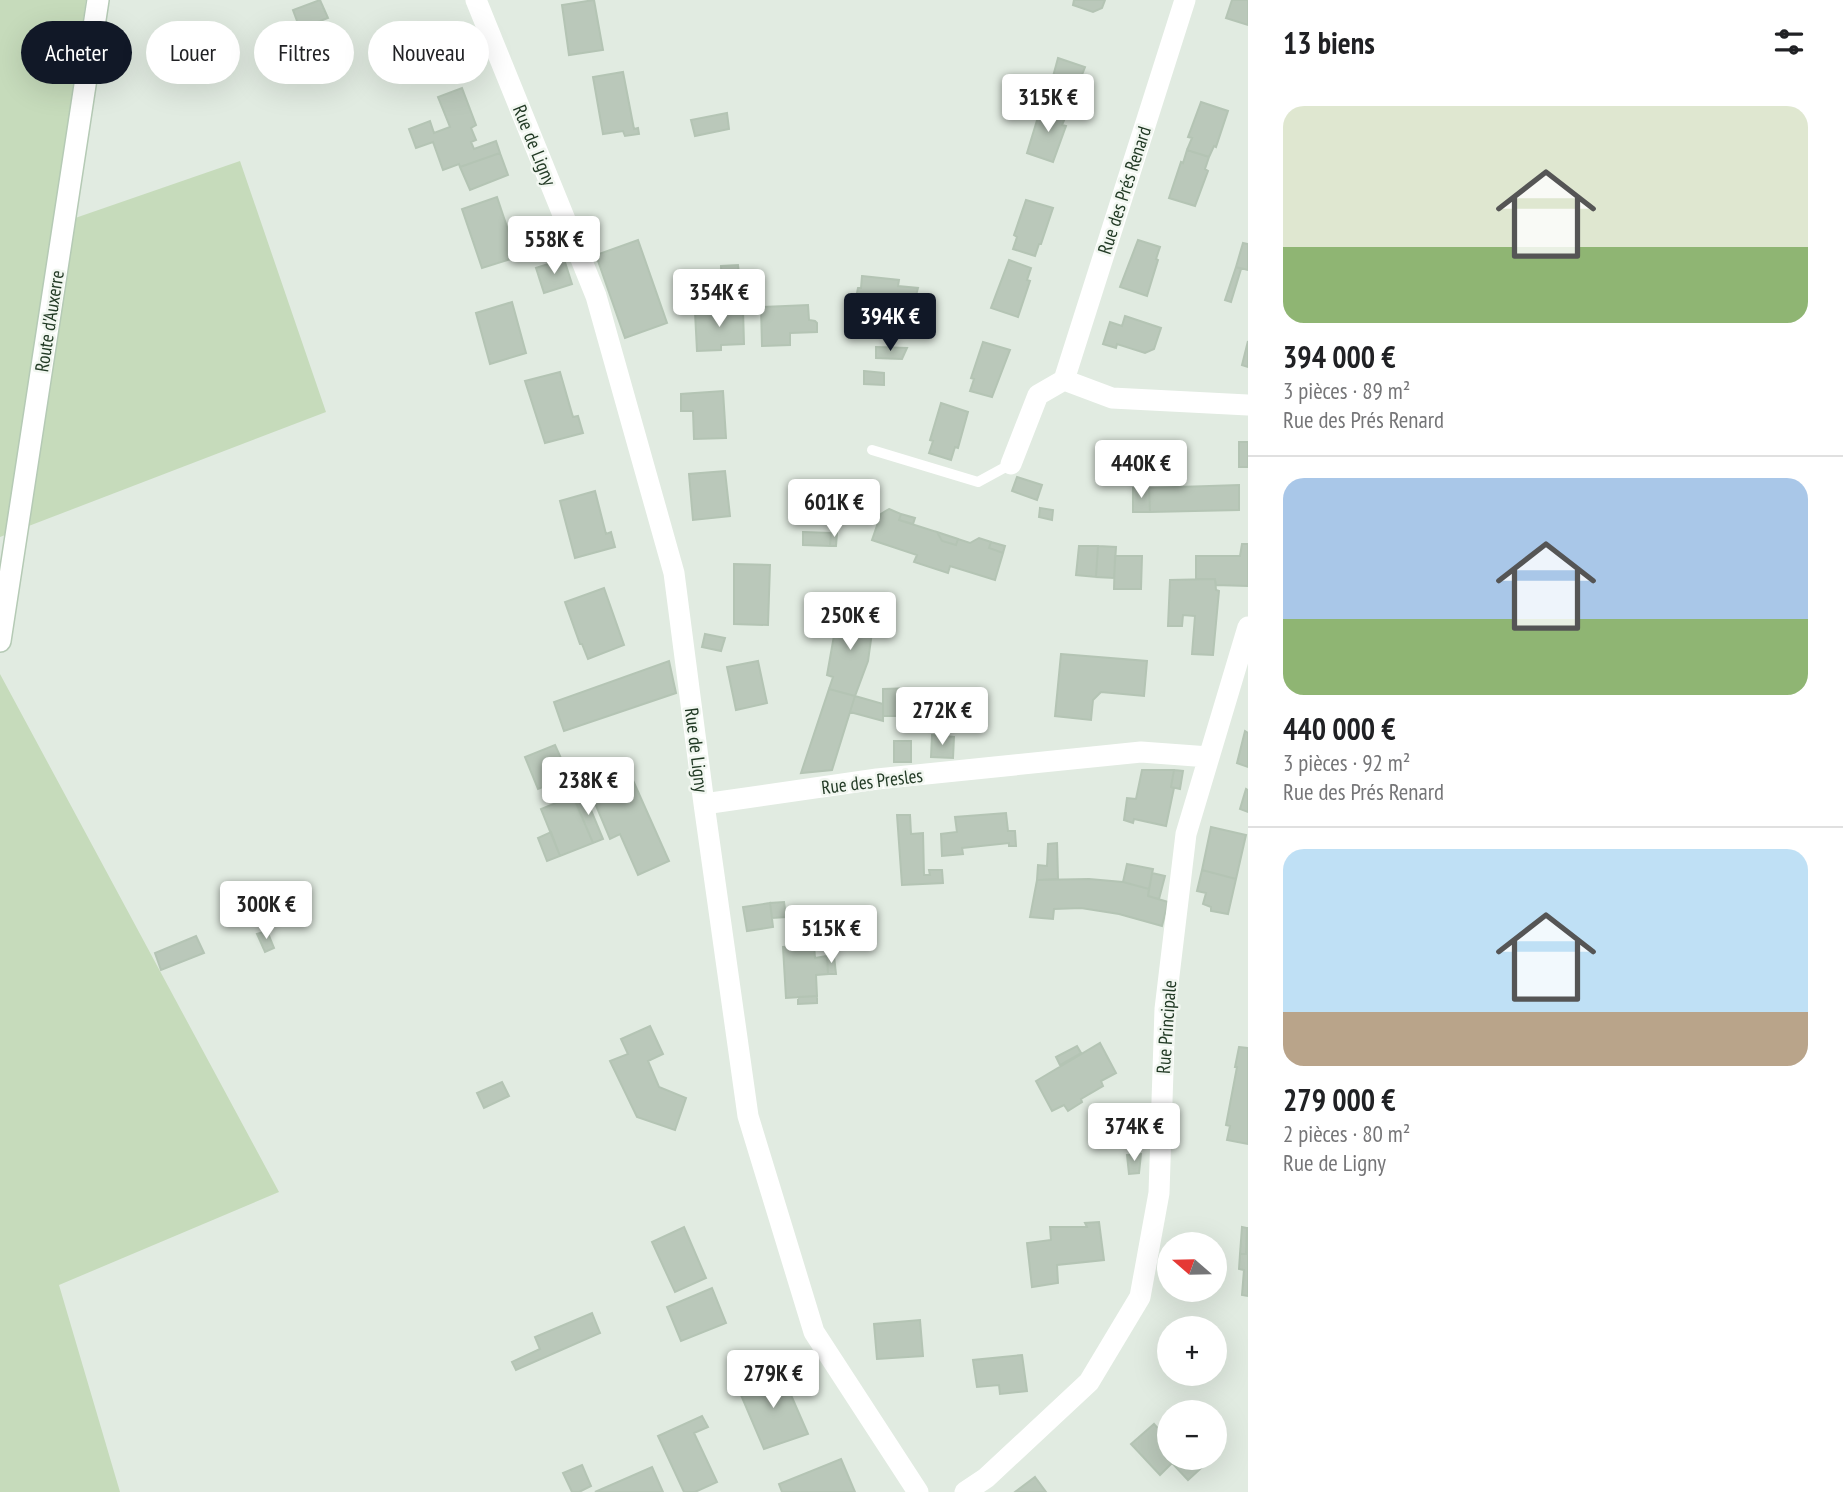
<!DOCTYPE html>
<html lang="fr">
<head>
<meta charset="utf-8">
<style>
	:root { --surface:#fff; --page:#f6f6f6; --text:#202124; --muted:#757577; --line:#e0e0e0; --accent:#111827 }
	body { margin:0; font-family:"PT Sans Narrow",sans-serif; background:var(--page); color:var(--text); height:100vh; display:flex; flex-direction:column; font-size:26px; white-space:nowrap }
	* { box-sizing:border-box; margin:0 }
	p { font-size:23px; color:var(--muted) }
	.icon { flex:none; width:38px; height:38px; fill:none; stroke:currentColor; stroke-width:2; stroke-linecap:round; stroke-linejoin:round }
	.map { position:relative; flex:1; overflow:hidden }
	.details { display:flex; flex-direction:column; background:var(--surface); width:595px }
	.details>* { flex:none }
	.banner { position:absolute; left:21px; top:21px; width:665px; height:63px; display:flex; gap:14px }
	.needle { width:46px; rotate:290deg }
	.tools { position:absolute; left:1157px; top:1232px; display:grid; gap:14px }
	.tools a { display:grid; place-items:center; width:70px; height:70px; border-radius:50%; background:var(--surface); box-shadow:0 7px 28px #0002; font-size:35px }
	.price { position:absolute; translate:-50% -60px; padding:0 16px; border-radius:7px; background:#fff; color:#222; font-size:23px; line-height:46px; filter:drop-shadow(0 2px 4px #0008) }
	.price::after { content:''; position:absolute; left:50%; top:42px; width:21px; height:16px; margin-left:-10px; background:inherit; clip-path:polygon(0 0,100% 0,50% 100%) }
	.price.on { background:var(--accent); color:#fff }
	ul { padding:0; list-style:none }
	li { display:grid; align-content:center; gap:14px; height:371px; padding:0 35px }
	li+li { border-top:2px solid var(--line) }
	li span { display:grid; place-items:center; height:217px; border-radius:21px; color:#555 }
	li>.icon { margin-inline-start:auto }
	span .icon { width:126px; height:126px; fill:#fffc; stroke-width:1 }
	li b { font-size:30px }
	h2 { display:flex; justify-content:space-between; align-items:center; height:84px; padding:0 35px; font-size:30px }
	.pill { padding:0 24px; border-radius:32px; background:var(--surface); box-shadow:0 7px 28px #0002; font-size:24px; line-height:63px }
	.pill.on { background:var(--accent); color:#fff }
	main { display:flex; flex:1; min-height:0 }
	.map>svg:first-child { display:block }
	.green { fill:#c6dbbb }
	.building { fill:#bac8ba; stroke:#b4c4b4; stroke-width:2 }
	.lines { fill:none; stroke-linecap:round; stroke-linejoin:round }
	.secondary-casing { stroke:#b5cab5; stroke-width:24 }
	.lane { stroke:#fff; stroke-width:10 }
	.street { stroke:#fff; stroke-width:21 }
	.secondary { stroke:#fff; stroke-width:21 }
	.labels { text-anchor:middle; dominant-baseline:central; stroke-width:5; stroke-linejoin:round; paint-order:stroke }
	.street-label { font-size:19px; fill:#223a25; stroke:#f2f7f1 }
</style>
</head>
<body>
<main>
<div class="map">
<svg width="1248" height="1492" viewBox="0 0 1248 1492">
	<rect width="100%" height="100%" fill="#e1ebe1"/>
	<path class="green" d="M0 0H86L55 225 240 161 326 412 0 537Z
		M0 674 279 1192 59 1285 120 1492H0Z"/>
	<path class="building" d="M320 0 328 18 300 29 293 10Z
		M594 0 603 50 569 55 562 5Z
		M1074 0H1105L1102 8 1093 12 1073 5Z
		M1232 0H1248V25L1226 18Z
		M1058 58 1085 67 1067 113 1045 106Z
		M623 72 634 129 638 128 639 134 625 136 623 131 603 134 593 77Z
		M462 88 476 125 471 128 476 140 471 142 474 149 496 141 500 153 460 167 459 164 443 170 433 142 416 148 409 129 430 121 434 133 450 127 438 97Z
		M1201 102 1228 111 1216 147 1214 146 1209 157 1187 150 1192 138 1188 137Z
		M1045 106 1067 113 1062 125 1066 126 1053 162 1027 153 1038 117 1041 118Z
		M727 113 729 129 695 136 691 120Z
		M1187 150 1209 157 1205 169 1208 171 1195 206 1169 198 1181 162 1183 163Z
		M500 153 508 175 470 190 460 167Z
		M497 197 517 257 482 268 462 209Z
		M1026 200 1053 208 1041 244H1039L1035 256 1013 249 1017 237 1014 235Z
		M638 240 667 323 625 338 596 255Z
		M1138 240 1160 247 1156 259 1158 260 1147 296 1120 287Z
		M1243 243 1248 244V270L1236 267Z
		M564 259 572 284 544 293 536 268Z
		M1009 260 1031 268 1027 280 1030 281 1018 317 991 308Z
		M738 265 743 309 730 310 729 294H722L721 266Z
		M1236 267 1241 269 1231 302 1225 300Z
		M862 276 899 280 898 286 918 288 909 321 852 317 858 288H861Z
		M512 302 526 353 490 364 476 313Z
		M808 305 809 320 815 321 817 323V332L790 333V345L762 346 761 307Z
		M743 309 744 344 721 345V350L697 351 695 312Z
		M1125 316 1161 328 1154 349 1145 353 1117 344 1116 348 1103 344 1110 322 1122 326Z
		M1248 341V367L1242 365Z
		M983 342 1010 350 992 397 970 391 974 379 971 378Z
		M876 347 907 348 902 359 876 358Z
		M864 371 884 373V385L864 384Z
		M560 372 573 417 578 416 583 433 545 443 525 381Z
		M723 391 726 438 694 439 693 411H681V394Z
		M941 403 968 412 958 448 955 447 951 460 929 453 933 441 930 440Z
		M1239 442H1248V467H1239Z
		M725 471 730 516 693 520 689 474Z
		M1017 477 1042 485 1037 500 1012 491Z
		M1239 485V510L1150 512 1149 488Z
		M1133 488H1149L1150 512H1133Z
		M595 491 606 534 611 532 615 547 575 558 560 501Z
		M1040 508 1053 510 1052 520 1039 517Z
		M889 509 901 514 899 520 937 532 942 541 956 545 958 539 970 543 979 538 991 542 989 548 1003 553 995 580 950 566 948 573 914 562 917 555 872 540 881 514Z
		M901 514 915 518 913 524 899 520Z
		M803 532 831 533 830 546 803 545Z
		M937 532 958 539 956 545 942 541Z
		M831 533H837L836 546H830Z
		M991 542 1005 546 1003 553 989 548Z
		M1242 544H1248V586L1216 585 1215 579H1196V556H1240Z
		M1079 546H1098L1096 577 1076 575Z
		M1098 546 1116 547 1114 578 1096 577Z
		M1115 556H1142L1141 589H1114Z
		M734 564 770 565 768 625 734 624Z
		M1215 579 1216 590 1219 591 1213 655 1192 654 1195 616 1183 615 1182 626H1168L1170 580Z
		M604 588 624 645 588 659 582 644H580L565 602Z
		M838 613 874 618 868 661 855 696 829 689 833 677 827 675Z
		M705 634 725 638 721 651 702 647Z
		M1061 654 1147 661 1144 696 1101 692 1093 700 1091 720 1055 716Z
		M669 661 676 693 564 731 554 702Z
		M758 661 767 703 736 710 727 667Z
		M913 688V716H883V689Z
		M829 689 855 696 832 770 801 773Z
		M855 696 883 704V721L850 712Z
		M1245 731 1248 733V767L1237 763Z
		M932 735 954 737 953 758 931 757Z
		M894 741H911V762H894Z
		M555 745 569 776 538 789 525 757Z
		M627 767 669 861 638 875 620 834 610 839 587 784Z
		M1142 770H1174L1171 787 1174 788 1166 826 1134 819 1133 823 1124 820 1127 798 1136 799Z
		M1174 770 1183 771 1180 789 1171 787Z
		M1246 789 1248 790V812L1240 809Z
		M583 791 603 839 593 843 573 796Z
		M573 796 593 843 560 856 541 809Z
		M1006 813 1008 831H1015L1016 846H1009V843L962 848 963 854 942 856 941 834 957 832 955 817Z
		M897 815H910L911 834 923 833 924 875H930L929 870H942L943 883 902 885Z
		M1211 827 1246 835 1236 879 1202 870Z
		M551 832 560 856 547 861 538 838Z
		M1057 843 1058 879 1037 880 1038 865 1047 866 1048 844Z
		M1127 864 1153 869 1149 889 1123 882Z
		M1202 870 1236 879 1228 914 1211 911V907L1203 904 1206 893 1197 891Z
		M1152 873 1165 876 1159 899 1148 896Z
		M1089 879 1123 882 1149 889 1148 896 1168 902 1162 926 1119 914 1081 908 1054 909 1053 919 1030 917 1037 880Z
		M784 902 786 917 772 918 770 903Z
		M770 903 773 927 747 931 743 907Z
		M267 931 274 948 265 952 257 934Z
		M196 936 204 953 161 970 155 953Z
		M814 945 815 958 827 956 828 974 816 975 817 996 786 998 783 947Z
		M827 956H834L836 974H828Z
		M817 996V1003L798 1004V997Z
		M650 1026 663 1054 648 1061 659 1087 686 1098 675 1130 637 1117 610 1061 628 1054 621 1039Z
		M1100 1043 1116 1073 1101 1081 1103 1086 1081 1099 1082 1102 1068 1111 1064 1105 1052 1111 1036 1081Z
		M1077 1046 1081 1053 1060 1065 1056 1057Z
		M1239 1047 1248 1048V1144L1227 1140 1230 1126 1226 1125 1237 1067H1235Z
		M502 1082 509 1096 484 1108 477 1093Z
		M1141 1154 1139 1173 1129 1174 1127 1155Z
		M1099 1222 1104 1260 1057 1265 1058 1283 1032 1287 1027 1243 1051 1240 1050 1227H1087L1085 1223Z
		M684 1227 706 1278 675 1292 652 1242Z
		M1242 1227 1247 1228 1246 1254H1240Z
		M1247 1228H1248V1296L1242 1295 1244 1270 1239 1269 1240 1254H1246Z
		M712 1288 726 1323 681 1341 667 1307Z
		M592 1313 600 1333 516 1370 512 1362 540 1349 535 1337Z
		M920 1320 923 1356 877 1359 874 1324Z
		M1022 1355 1027 1391 1000 1394 999 1385 977 1387 973 1360Z
		M780 1370 808 1434 764 1449 738 1388Z
		M702 1416 708 1427 694 1433 717 1482 695 1492H684L658 1436Z
		M1154 1424 1169 1441V1458H1212L1188 1480 1172 1463 1160 1475 1131 1444Z
		M841 1459 855 1492H782L779 1484Z
		M582 1465 591 1486 579 1492H572L563 1473Z
		M652 1467 663 1492H595Z
		M1035 1477 1046 1492H1015Z"/>
	<g class="lines">
		<g class="secondary-casing">
			<path id="secondary" d="M0 641 98 0"/>
		</g>
		<path class="lane" d="M872 450 978 482 1011 464"/>
		<path class="street" d="M476 0 596 296 674 573 704 804 748 1116 814 1332 918 1492
			M1185 0 1064 380 1112 398 1248 405
			M1011 464 1038 395 1064 380
			M704 804 877 779 1141 752 1209 757
			M965 1492 986 1478 1089 1382 1140 1297 1159 1193 1165 1009 1186 834 1248 627"/>
		<use href="#secondary" class="secondary"/>
	</g>
	<g class="labels">
		<g class="street-label">
			<text transform="translate(535 145) rotate(68)">Rue de Ligny</text>
			<text transform="translate(1124 190) rotate(-72)">Rue des Prés Renard</text>
			<text transform="translate(49 321) rotate(-81)">Route d'Auxerre</text>
			<text transform="translate(697 750) rotate(83)">Rue de Ligny</text>
			<text transform="translate(872 781) rotate(-7)">Rue des Presles</text>
			<text transform="translate(1166 1027) rotate(-86)">Rue Principale</text>
		</g>
	</g>
</svg>
<div class="tools">
<a><svg class="needle" viewBox="-14 -14 28 28"><path d="M0-13l5 13h-10z" fill="#e53935"/><path d="M0 13l5-13h-10z" fill="#757577"/></svg></a>
<a>+</a>
<a>−</a>
</div>
<b class="price" style="left:1048px;top:134px">315K €</b>
<b class="price" style="left:554px;top:276px">558K €</b>
<b class="price" style="left:719px;top:329px">354K €</b>
<b class="price on" style="left:890px;top:353px">394K €</b>
<b class="price" style="left:1141px;top:500px">440K €</b>
<b class="price" style="left:834px;top:539px">601K €</b>
<b class="price" style="left:850px;top:652px">250K €</b>
<b class="price" style="left:942px;top:747px">272K €</b>
<b class="price" style="left:588px;top:817px">238K €</b>
<b class="price" style="left:266px;top:941px">300K €</b>
<b class="price" style="left:831px;top:965px">515K €</b>
<b class="price" style="left:1134px;top:1163px">374K €</b>
<b class="price" style="left:773px;top:1410px">279K €</b>
<div class="banner">
<a class="pill on">Acheter</a>
<a class="pill">Louer</a>
<a class="pill">Filtres</a>
<a class="pill">Nouveau</a>
</div>
</div>
<section class="details">
<h2>13 biens<svg class="icon" aria-label="filters" viewBox="0 0 24 24"><path d="M4 7h16M4 17h16"/><circle cx="9" cy="7" r="2"/><circle cx="15" cy="17" r="2"/></svg></h2>
<ul>
<li><span style="background:linear-gradient(#dfe7d0 65%,#8fb573 0)"><svg class="icon" aria-label="home" viewBox="0 0 24 24"><path d="M3 11l9-7 9 7M6 9v11h12V9"/></svg></span><div><b>394 000 €</b><p>3 pièces · 89 m²</p><p>Rue des Prés Renard</p></div></li>
<li><span style="background:linear-gradient(#a9c7e8 65%,#8fb573 0)"><svg class="icon" aria-label="home" viewBox="0 0 24 24"><path d="M3 11l9-7 9 7M6 9v11h12V9"/></svg></span><div><b>440 000 €</b><p>3 pièces · 92 m²</p><p>Rue des Prés Renard</p></div></li>
<li><span style="background:linear-gradient(#bfe0f5 75%,#b9a48a 0)"><svg class="icon" aria-label="home" viewBox="0 0 24 24"><path d="M3 11l9-7 9 7M6 9v11h12V9"/></svg></span><div><b>279 000 €</b><p>2 pièces · 80 m²</p><p>Rue de Ligny</p></div></li>
</ul>
</section>
</main>
</body>
</html>
